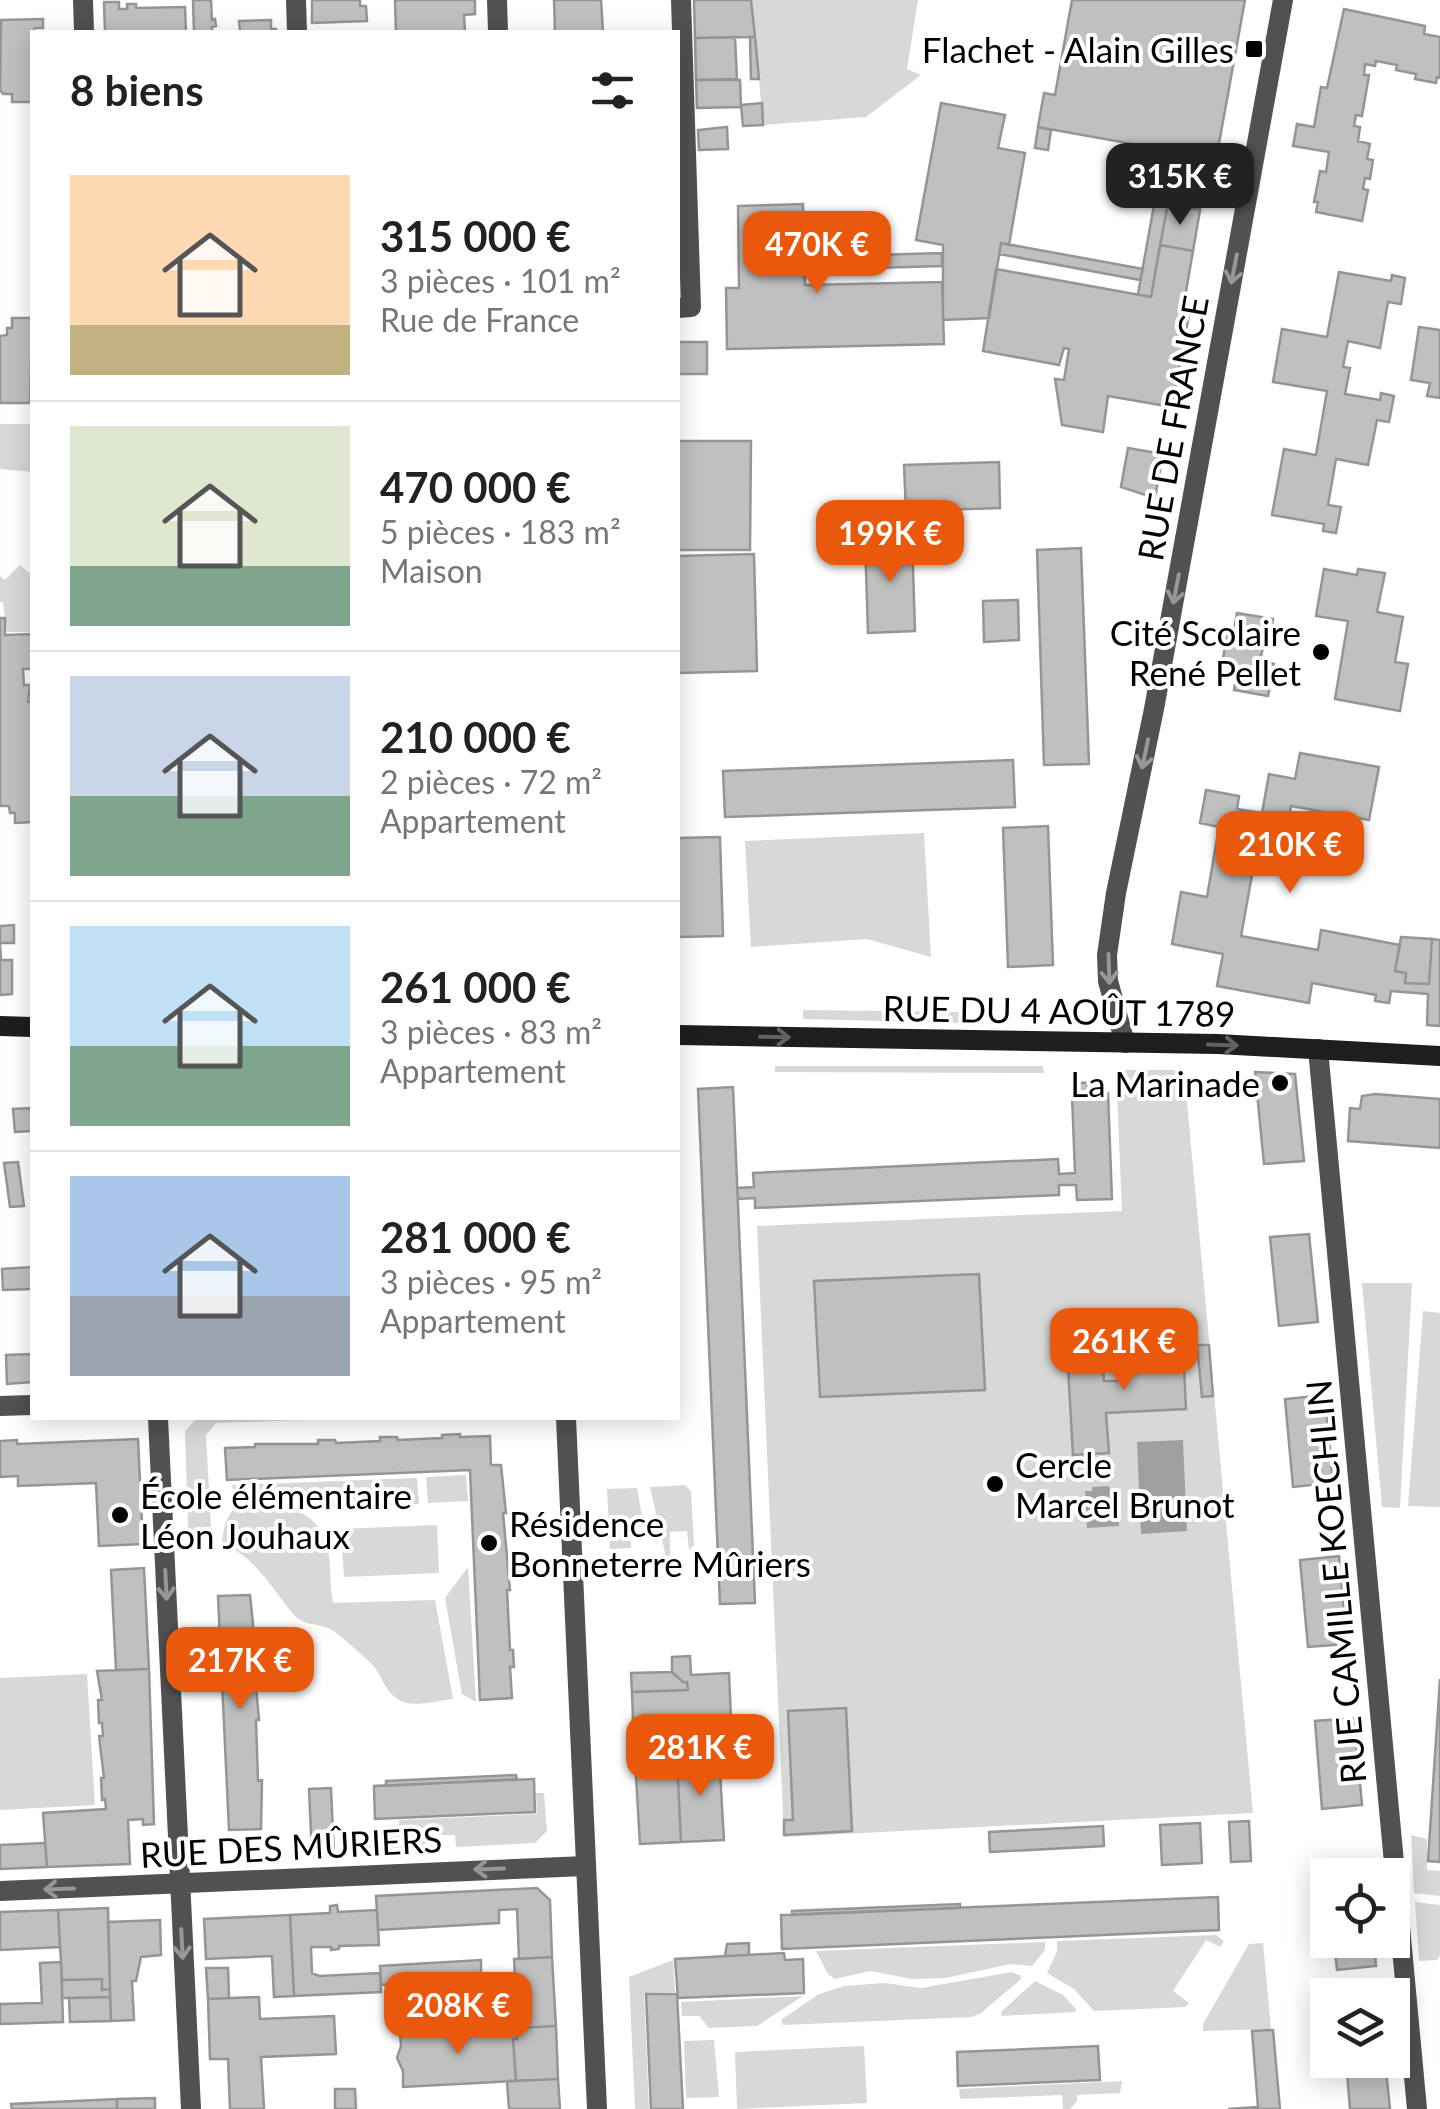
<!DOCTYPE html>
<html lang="fr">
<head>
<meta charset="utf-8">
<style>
	:root { --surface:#fff; --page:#f2f2f2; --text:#222; --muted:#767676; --line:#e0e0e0; --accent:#ea580c }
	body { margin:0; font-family:Lato,sans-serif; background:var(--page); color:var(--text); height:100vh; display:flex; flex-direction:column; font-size:38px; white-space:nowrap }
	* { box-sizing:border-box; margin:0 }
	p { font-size:32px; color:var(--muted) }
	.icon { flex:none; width:55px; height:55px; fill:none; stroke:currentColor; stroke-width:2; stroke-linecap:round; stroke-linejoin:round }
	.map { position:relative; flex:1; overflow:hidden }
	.details { position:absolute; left:30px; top:30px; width:650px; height:1390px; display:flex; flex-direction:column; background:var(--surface); border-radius:0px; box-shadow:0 5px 25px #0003 }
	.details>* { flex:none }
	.tools { position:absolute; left:1310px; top:1858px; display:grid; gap:20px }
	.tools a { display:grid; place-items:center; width:100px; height:100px; border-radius:0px; background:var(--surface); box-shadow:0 5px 25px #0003; font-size:50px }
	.price { position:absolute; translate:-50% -85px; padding:0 22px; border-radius:20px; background:var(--accent); color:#fff; font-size:32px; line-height:65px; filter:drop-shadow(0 2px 5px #0008) }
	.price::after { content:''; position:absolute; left:50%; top:60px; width:30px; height:22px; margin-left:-15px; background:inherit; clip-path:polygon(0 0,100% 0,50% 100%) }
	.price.selected { background:#222; color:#fff }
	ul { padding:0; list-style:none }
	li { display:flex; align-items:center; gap:30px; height:250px; padding:0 40px }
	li+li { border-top:2px solid var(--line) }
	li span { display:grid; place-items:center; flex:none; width:280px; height:200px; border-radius:0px; color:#555 }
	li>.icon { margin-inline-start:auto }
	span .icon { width:120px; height:120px; fill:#fffc; stroke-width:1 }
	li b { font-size:42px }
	h2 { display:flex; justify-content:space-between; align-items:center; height:120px; padding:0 40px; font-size:42px }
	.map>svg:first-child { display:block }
	.green { fill:#d8d8d8 }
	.water { fill:#9f9f9f }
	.building { fill:#c0c0c0; stroke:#959595; stroke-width:2.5 }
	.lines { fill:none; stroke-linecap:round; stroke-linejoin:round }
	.minor { stroke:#515151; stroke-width:20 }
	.tertiary { stroke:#515151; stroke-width:20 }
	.secondary { stroke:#1e1e1e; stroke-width:20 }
	.oneway { stroke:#979797 }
	.oneway2 { stroke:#626262 }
	.poi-dot { fill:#000; stroke:#fff; stroke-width:4 }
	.labels { text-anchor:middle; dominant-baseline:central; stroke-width:8; stroke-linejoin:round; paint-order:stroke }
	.poi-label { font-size:35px; fill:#000; stroke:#fff; text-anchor:end }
	.street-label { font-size:35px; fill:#000; stroke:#fff }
</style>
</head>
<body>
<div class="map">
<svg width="1440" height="2109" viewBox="0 0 1440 2109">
	<rect width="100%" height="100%" fill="#fff"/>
	<path class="green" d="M752 0H918L907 69 921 75 866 117 763 125Z
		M0 424H32V472L0 469Z
		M20 565 29 573 32 571V632H7L3 602H0V576L5 580Z
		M924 833 931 957 867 939 751 947 745 841Z
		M803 1010 960 1012 962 1023 803 1019Z
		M775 1066H1043L1044 1073 775 1072Z
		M1116 1070H1184L1253 1813 784 1837 757 1226 1122 1211Z
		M1362 1283H1412L1400 1508 1382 1507Z
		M1423 1311 1440 1313V1507L1408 1506Z
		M358 1418 216 1423 206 1435 211 1526 207 1530H188L185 1431 196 1419Z
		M466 1475 468 1501 428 1503 426 1477Z
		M417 1478 419 1504 318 1509 256 1489H233L232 1485Z
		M685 1485 691 1491 694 1545 689 1550 687 1531 670 1532V1556L666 1557 650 1487Z
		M637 1488 644 1527H630L631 1548 610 1549 607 1489Z
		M248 1500C280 1504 319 1509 327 1546 332 1564 329 1584 333 1603L435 1600 453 1699C437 1701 413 1708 399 1700 387 1693 382 1679 376 1669 371 1662 336 1631 328 1628 315 1623 304 1626 293 1614 272 1588 254 1556 222 1543 224 1523 228 1508 248 1500Z
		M437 1525 439 1573 344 1577 341 1529Z
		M468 1567 476 1702 462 1694 445 1598Z
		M87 1674 95 1805 0 1810V1678Z
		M536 1793H544L547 1831 535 1843 456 1847 455 1835H440V1848L363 1852 362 1831H383V1826L399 1825V1820L537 1814Z
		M1411 1835 1427 1839V1870L1440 1871V1896L1414 1893Z
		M1415 1902 1440 1905V1955L1437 1960 1419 1961Z
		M1216 1935 1224 1941 1220 1947 1206 1940 1173 1991 1189 2003 1185 2007 1094 2011 1074 1989 1047 1973 1057 1952V1941Z
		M1045 1942V1950L1032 1966 1011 1964 945 1978 912 1979 870 1971 835 1979 828 1974 816 1951Z
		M1263 1943 1271 2029 1203 2031V2024L1249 1944Z
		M673 1960 675 1992 644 1993 649 2109H635L629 1977Z
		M1012 1972 1021 1976 1020 1980 981 2013 972 2017 783 2025 781 2020 819 1994 844 1986 884 1983 921 1988Z
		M1035 1981 1063 1995 1076 2009 1075 2012 1002 2016 1001 2012Z
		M803 1996 757 2026 709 2028 699 2016H682L681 2002Z
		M714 2040 719 2097 686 2098 684 2041Z
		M864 2046 867 2103 737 2109 735 2052Z
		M1122 2081 1120 2093 1077 2095V2101L1070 2109H1063L1062 2095 960 2099 959 2089Z"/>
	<path class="water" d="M1183 1440 1187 1531 1141 1534 1137 1442Z
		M1109 1486 1110 1490H1117L1119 1526 1087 1528 1085 1491H1092V1487Z"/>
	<path class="building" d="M193 0H211L212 20 215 19 216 26 212 27V32H194Z
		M312 0H360V6H366L367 21 312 23Z
		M395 0H475V14L464 15 465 32H396Z
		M554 0H601L603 32H555Z
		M694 0H751L755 37 695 38Z
		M1072 0H1245L1216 160 1210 159 1200 210 1168 204 1177 152 1038 127 1044 93 1055 95Z
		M104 2H119V9H127V4H136V8L185 7 186 32H105Z
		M1344 9 1425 26 1424 34 1440 37V78L1437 77 1436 83 1415 79 1416 74 1396 70 1397 65 1376 61 1375 66 1365 64 1364 75H1369L1362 116 1356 115 1354 126 1360 127 1358 141 1370 144 1367 159 1373 160 1370 179 1365 178 1363 189 1368 190 1362 221 1316 212 1318 202H1314L1320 171 1326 172 1329 152 1293 146 1297 124 1314 127 1321 87 1327 88Z
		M43 19V28H35L32 32V102H12V94H3L0 90 1 20Z
		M271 20V29H276V32H240L239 21Z
		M750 37H755L759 79H751Z
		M695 38 735 37 737 80H696Z
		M729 79 740 80 741 107 697 108 696 80Z
		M762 103 763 125 743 126 741 105Z
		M941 103 1005 115 998 148 1025 153 1009 245 1001 243 989 318 943 320V245L916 240Z
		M727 127 728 149 699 150 698 130Z
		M1038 127 1051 130 1048 150 1035 148Z
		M1164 150 1177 152 1151 297 1138 294Z
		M803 204 805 285 942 282 944 344 727 349 726 288H739L738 206Z
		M1168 204 1200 210 1193 251 1160 245Z
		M1001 243 1143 269 1140 280 999 254Z
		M1160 245 1193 251 1184 303 1191 304 1172 407 1108 396 1103 432 1062 425 1055 379 1064 380 1069 349 1064 348 1059 365 983 351 996 269 1151 297Z
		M942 253V266L804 270V257Z
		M1339 272 1391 281 1392 275 1405 278 1401 304 1388 302 1380 348 1348 341 1343 367 1350 368 1345 394 1380 400 1381 393 1394 396 1389 422 1377 420 1368 465 1336 459 1328 505 1341 507 1336 533 1323 531 1324 524 1272 515 1284 449 1316 455 1327 391 1273 382 1282 329 1327 337Z
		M12 318H32L30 403H0V336L7 335V328H12Z
		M1419 327 1440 330V398L1427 396 1430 383 1411 380Z
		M678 342H707V374H678Z
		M678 441H751L750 550H678Z
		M1128 448 1163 454 1155 498 1121 487Z
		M999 462 1000 508 906 511 904 465Z
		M912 537 915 631 868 633 865 539Z
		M1081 548 1089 764 1044 765 1037 550Z
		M754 554 757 671 678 673V556Z
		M1324 569 1357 575 1358 569 1385 573 1377 612 1403 617 1395 662 1408 664 1400 711 1335 699 1348 621 1316 616Z
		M1018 600 1019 640 984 642 983 601Z
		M1237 613 1273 619 1269 644 1264 643 1260 661 1274 664 1268 696 1234 690 1238 667 1222 664 1227 636H1233Z
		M0 618H5V635L32 634V669H23L24 685H30L28 702H32V822L15 823V813H10L9 806H0Z
		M1300 753 1379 767 1369 820 1291 806 1282 857 1256 853 1241 936 1318 950 1321 930 1400 945 1395 971 1406 973 1405 983 1429 984 1432 939 1440 940V1026L1427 1025 1428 994 1391 991 1389 1003 1375 1001 1376 995 1312 983 1309 1003 1217 986 1223 954 1172 944 1181 892 1207 897 1219 827 1200 823 1206 790 1239 796 1237 809 1262 813 1269 774 1295 779Z
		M1013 760 1015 807 725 817 723 771Z
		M1048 826 1053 965 1008 967 1003 828Z
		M720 837 723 936 678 937V838Z
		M14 925V943H0L1 960H12V994L0 995V926Z
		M1401 937 1432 939 1429 984 1405 983 1406 973 1395 971Z
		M1255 1072 1295 1074 1304 1161 1264 1164Z
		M1100 1082 1101 1093H1108L1112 1199 1077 1200 1076 1185H1059V1195L755 1208V1198L738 1199 737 1188 754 1187 753 1173 1058 1159 1059 1174 1075 1173 1072 1095 1079 1094V1083Z
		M733 1087 755 1603 720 1604 698 1089Z
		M1375 1094 1440 1099V1148L1348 1141 1350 1108 1360 1109 1362 1096Z
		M31 1108 32 1131 15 1132 13 1109Z
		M18 1162 24 1206 10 1207 4 1163Z
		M1309 1234 1318 1322 1279 1326 1270 1237Z
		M32 1267V1289L3 1290 2 1269Z
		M979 1274 985 1390 820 1397 814 1281Z
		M1197 1345H1209L1213 1396 1202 1397Z
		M1183 1346 1186 1409 1106 1413 1109 1453 1073 1455 1068 1367 1103 1366 1104 1381H1121L1120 1349Z
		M32 1354V1382L7 1384 6 1355Z
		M1325 1395 1333 1483 1293 1487 1285 1399Z
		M460 1434V1437L490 1436 491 1465H501L506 1513H503L510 1590H507L510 1650H513L514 1667H510L512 1698 480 1700 470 1470 227 1480 225 1448 255 1447V1444H318V1440H335L336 1443 380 1441V1437H397L398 1440 442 1438V1435Z
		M138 1439 143 1544 99 1546 96 1483 18 1486V1476L0 1477V1441L17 1440V1444Z
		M1339 1556 1347 1644 1308 1647 1300 1560Z
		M144 1568 149 1669 116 1670 111 1570Z
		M250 1595 255 1643H252L259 1720H256L258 1781 262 1780 261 1829 229 1830 218 1596Z
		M690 1656 691 1675 729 1673 731 1719 675 1721 677 1758 642 1759V1749H634L632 1692 688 1690 687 1682H683L672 1672V1657Z
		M149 1669 154 1824 143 1825V1819L128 1820 130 1864 47 1867 43 1813 106 1809 105 1799 102 1800 101 1778H104L99 1736H103L102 1723H99L98 1700H102L97 1671Z
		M672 1672 683 1682H687L688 1690 632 1692 631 1673Z
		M1440 1679V1862L1428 1861Z
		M846 1708 852 1831 784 1835V1820H793L788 1711Z
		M1354 1718 1362 1805 1322 1809 1315 1721Z
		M719 1755 724 1840 681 1842 677 1758Z
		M677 1758 681 1842 640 1844 635 1760Z
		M516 1775 517 1779 386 1786V1781Z
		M534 1779 535 1812 375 1819 374 1786Z
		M331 1788 334 1854 312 1855 309 1789Z
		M1249 1821 1251 1861 1231 1862 1229 1822Z
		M1200 1823 1202 1863 1162 1865 1160 1825Z
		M1103 1826 1104 1846 990 1852 989 1832Z
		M45 1843 47 1867 0 1869V1845Z
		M537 1888 550 1900 552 1957 519 1959 517 1909 499 1910V1923L378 1930 376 1896Z
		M1218 1897 1219 1930 782 1949 781 1915Z
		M960 1904V1908L792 1915V1911Z
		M337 1905 338 1912 377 1910 379 1945 339 1946V1949L331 1950V1947H311L312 1973 319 1976 380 1973 381 1992 294 1996 290 1915 330 1913V1906Z
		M108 1908 110 1989 102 1990V1979L62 1980 58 1910Z
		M58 1910 60 1947 0 1950V1912Z
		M290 1915 294 1996 274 1997 272 1956 206 1959 204 1919Z
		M160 1920 161 1955 141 1957 136 1981H132L134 2020 111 2021 108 1922Z
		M1334 1940H1374L1376 1966 1337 1970Z
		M749 1943V1955L725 1956 727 1944Z
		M784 1953 785 1960 803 1959 804 1993 678 1998 675 1959Z
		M552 1957 556 2026 517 2028 516 2009 511 2010 510 1976 515 1977 514 1959Z
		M481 1960V1980L381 1985 380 1966Z
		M61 1962 63 2022 0 2024V2004L42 2003 40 1963Z
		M206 1968H228L229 1998 208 1999Z
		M102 1979V1990L110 1989V1997L62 1998V1980Z
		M646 1994H677L683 2109H651Z
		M110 1997 111 2021 70 2022 69 1998Z
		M259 1997 260 2019 334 2016 336 2054 261 2057 264 2109H230L228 2059H210L208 1999Z
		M483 2011V2029L438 2031 436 2013Z
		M556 2026 558 2079 516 2081 513 2039H517V2028Z
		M517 2028V2039H513L516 2081 403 2087V2071L397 2058 401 2046 400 2033Z
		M1273 2030 1280 2109H1228L1258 2107 1252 2031Z
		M1098 2046 1100 2080 958 2086 957 2052Z
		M1346 2060H1385L1390 2109H1350Z
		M558 2079 560 2109H509L507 2081Z
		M335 2089H355L356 2109H335Z
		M155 2098V2109H117V2099Z
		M117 2099V2109H12L11 2104Z"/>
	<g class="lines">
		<path class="minor" d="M83 0 84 32
			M296 0 297 32
			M678 308 691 307 681 0
			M1125 1043 1108 981 1107 955 1116 893 1154 709 1283 0
			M1318 1049 1417 2109
			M0 1406 32 1405
			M158 1418 191 2109
			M0 1891 586 1866"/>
		<path class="tertiary" d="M497 0 498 32
			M566 1418 597 2109"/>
		<path class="secondary" d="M0 1026 32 1027
			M678 1035 1218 1044 1440 1056"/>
	</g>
	<defs><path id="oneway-shaft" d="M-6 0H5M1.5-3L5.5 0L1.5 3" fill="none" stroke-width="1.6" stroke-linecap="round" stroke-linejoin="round" transform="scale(2.5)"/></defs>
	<g class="oneway">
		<use href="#oneway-shaft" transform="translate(1234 269) rotate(101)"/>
		<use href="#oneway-shaft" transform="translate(1176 589) rotate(101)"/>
		<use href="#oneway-shaft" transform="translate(1145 754) rotate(102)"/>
		<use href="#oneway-shaft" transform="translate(1109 969) rotate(88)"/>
		<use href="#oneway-shaft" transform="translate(166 1585) rotate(87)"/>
		<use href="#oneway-shaft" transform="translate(489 1869) rotate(178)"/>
		<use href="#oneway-shaft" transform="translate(59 1889) rotate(178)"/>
		<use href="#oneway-shaft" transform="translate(182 1944) rotate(87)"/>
	</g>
	<g class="oneway2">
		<use href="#oneway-shaft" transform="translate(775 1037) rotate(1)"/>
		<use href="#oneway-shaft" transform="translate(1223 1045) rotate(2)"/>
	</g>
	<g class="poi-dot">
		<rect x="1244" y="39" width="20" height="20" rx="5"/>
		<circle cx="1321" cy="652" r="10"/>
		<circle cx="1280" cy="1083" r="10"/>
		<circle cx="995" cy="1484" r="10"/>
		<circle cx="120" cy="1515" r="10"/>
		<circle cx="489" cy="1543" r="10"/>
	</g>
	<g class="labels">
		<g class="poi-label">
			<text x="1234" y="49">Flachet - Alain Gilles</text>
			<text x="1301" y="632">Cité Scolaire<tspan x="1301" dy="40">René Pellet</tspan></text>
			<text x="1260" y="1083">La Marinade</text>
			<text x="1015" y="1464" text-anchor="start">Cercle<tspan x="1015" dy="40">Marcel Brunot</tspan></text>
			<text x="140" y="1495" text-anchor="start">École élémentaire<tspan x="140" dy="40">Léon Jouhaux</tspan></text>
			<text x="509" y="1523" text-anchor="start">Résidence<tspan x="509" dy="40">Bonneterre Mûriers</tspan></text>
		</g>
		<g class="street-label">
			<text transform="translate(1172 428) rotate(-80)">RUE DE FRANCE</text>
			<text transform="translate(1059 1010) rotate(1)">RUE DU 4 AOÛT 1789</text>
			<text transform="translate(1335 1582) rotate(-95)">RUE CAMILLE KOECHLIN</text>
			<text transform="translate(291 1846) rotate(-3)">RUE DES MÛRIERS</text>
		</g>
	</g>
</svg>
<div class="tools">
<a><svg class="icon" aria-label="locate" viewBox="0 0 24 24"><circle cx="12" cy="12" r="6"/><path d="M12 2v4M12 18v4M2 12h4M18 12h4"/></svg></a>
<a><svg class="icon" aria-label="layers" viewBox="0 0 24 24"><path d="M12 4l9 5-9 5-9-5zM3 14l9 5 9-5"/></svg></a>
</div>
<b class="price selected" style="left:1180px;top:228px">315K €</b>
<b class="price" style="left:817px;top:296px">470K €</b>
<b class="price" style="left:890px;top:585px">199K €</b>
<b class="price" style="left:1290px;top:896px">210K €</b>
<b class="price" style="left:1124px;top:1393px">261K €</b>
<b class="price" style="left:240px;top:1712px">217K €</b>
<b class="price" style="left:700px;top:1799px">281K €</b>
<b class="price" style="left:458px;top:2057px">208K €</b>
<section class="details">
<h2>8 biens<svg class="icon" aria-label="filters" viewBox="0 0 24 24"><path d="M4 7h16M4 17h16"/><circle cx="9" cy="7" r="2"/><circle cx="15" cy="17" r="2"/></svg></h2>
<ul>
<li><span style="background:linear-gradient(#ffd9b3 75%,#c2b280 0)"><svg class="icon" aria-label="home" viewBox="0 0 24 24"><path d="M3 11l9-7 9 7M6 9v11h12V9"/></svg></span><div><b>315 000 €</b><p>3 pièces · 101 m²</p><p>Rue de France</p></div></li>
<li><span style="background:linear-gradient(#dfe7d0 70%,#7fa58c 0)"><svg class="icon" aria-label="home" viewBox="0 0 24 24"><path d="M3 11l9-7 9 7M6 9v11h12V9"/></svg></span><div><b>470 000 €</b><p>5 pièces · 183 m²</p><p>Maison</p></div></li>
<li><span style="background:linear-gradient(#c9d6e8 60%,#7fa58c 0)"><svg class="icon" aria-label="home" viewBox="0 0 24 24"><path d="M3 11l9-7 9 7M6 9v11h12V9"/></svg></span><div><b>210 000 €</b><p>2 pièces · 72 m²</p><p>Appartement</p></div></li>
<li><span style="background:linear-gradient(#bfe0f5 60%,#7fa58c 0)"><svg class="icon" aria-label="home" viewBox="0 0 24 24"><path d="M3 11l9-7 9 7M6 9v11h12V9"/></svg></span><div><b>261 000 €</b><p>3 pièces · 83 m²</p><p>Appartement</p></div></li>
<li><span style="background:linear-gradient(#a9c7e8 60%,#9aa5b1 0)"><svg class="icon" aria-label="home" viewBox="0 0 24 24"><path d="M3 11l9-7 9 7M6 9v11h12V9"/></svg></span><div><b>281 000 €</b><p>3 pièces · 95 m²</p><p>Appartement</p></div></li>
</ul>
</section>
</div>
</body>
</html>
